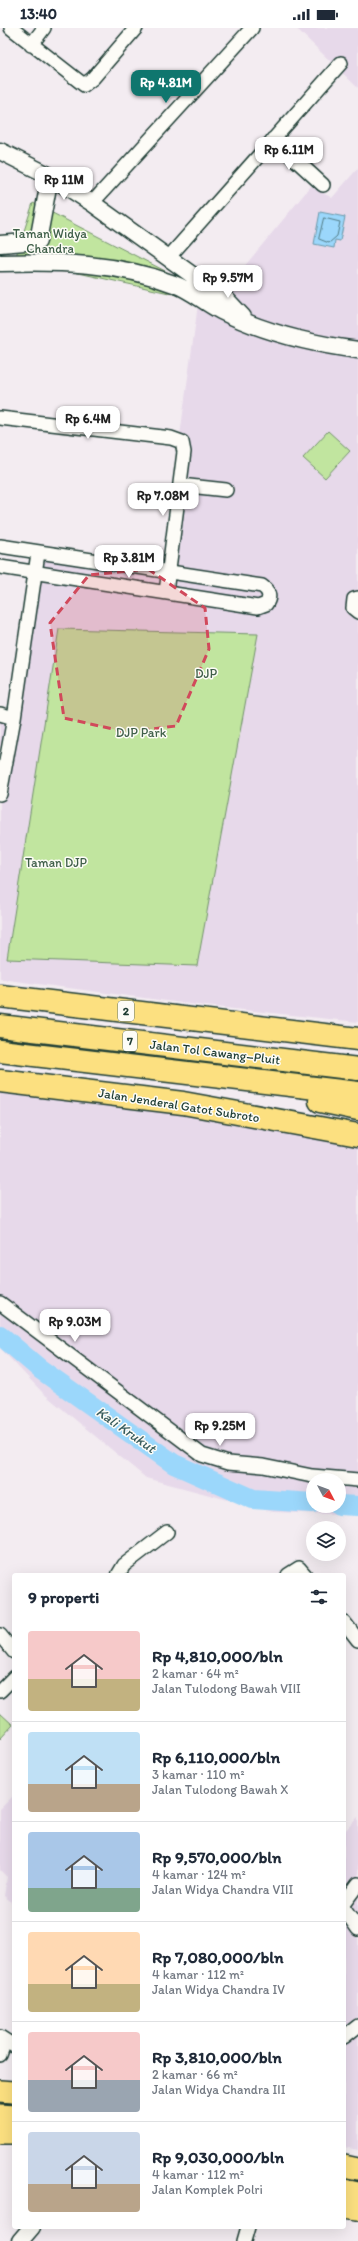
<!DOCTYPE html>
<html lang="id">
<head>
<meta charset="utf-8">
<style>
	:root { --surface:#fff; --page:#f2f2f3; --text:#1f2937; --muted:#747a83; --line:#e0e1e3; --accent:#0f766e }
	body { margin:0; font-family:Itim,sans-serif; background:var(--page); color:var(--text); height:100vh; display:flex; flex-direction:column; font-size:15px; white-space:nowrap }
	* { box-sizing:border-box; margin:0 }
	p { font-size:13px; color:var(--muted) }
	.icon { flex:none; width:22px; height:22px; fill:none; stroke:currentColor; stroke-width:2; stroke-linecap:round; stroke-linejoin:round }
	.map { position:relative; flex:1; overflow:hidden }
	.panel { position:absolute; left:12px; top:1545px; width:334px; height:656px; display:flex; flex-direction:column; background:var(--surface); border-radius:4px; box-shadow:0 4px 16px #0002 }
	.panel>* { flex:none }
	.needle { width:26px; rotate:131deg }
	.buttons { position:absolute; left:306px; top:1445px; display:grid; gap:8px }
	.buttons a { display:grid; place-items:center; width:40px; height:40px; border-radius:50%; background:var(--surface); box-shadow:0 4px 16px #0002; font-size:20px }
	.price { position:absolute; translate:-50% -34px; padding:0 9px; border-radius:8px; background:#fff; color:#222; font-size:13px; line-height:26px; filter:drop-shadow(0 1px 2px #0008) }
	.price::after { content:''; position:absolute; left:50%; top:24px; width:12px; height:9px; margin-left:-6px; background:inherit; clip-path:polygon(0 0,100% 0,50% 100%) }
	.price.current { background:var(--accent); color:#fff }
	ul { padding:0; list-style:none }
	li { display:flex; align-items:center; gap:12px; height:100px; padding:0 16px }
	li+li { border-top:1px solid var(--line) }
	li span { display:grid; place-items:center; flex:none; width:112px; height:80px; border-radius:4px; color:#555 }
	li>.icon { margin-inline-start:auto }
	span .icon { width:48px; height:48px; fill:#fffc; stroke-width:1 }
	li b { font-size:17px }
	h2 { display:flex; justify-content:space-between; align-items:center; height:48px; padding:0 16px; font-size:17px }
	.status { display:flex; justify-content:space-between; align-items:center; height:28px; padding:0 20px; background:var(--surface); direction:ltr }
	.status svg { height:11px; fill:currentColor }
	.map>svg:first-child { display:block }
	.built { fill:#e7d9ea; fill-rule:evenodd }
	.green { fill:#c1e59f; stroke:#70916a }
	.water { fill:#9bd7fb; stroke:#6999ab }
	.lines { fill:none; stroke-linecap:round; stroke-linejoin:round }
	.shore { stroke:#517b84; stroke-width:1 }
	.river { stroke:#9bd7fb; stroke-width:20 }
	.minor-casing { stroke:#1f3d34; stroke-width:16 }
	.tertiary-casing { stroke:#1f3d34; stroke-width:19 }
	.primary-casing { stroke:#1f3d34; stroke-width:24 }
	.trunk-casing { stroke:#1f3d34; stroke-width:25 }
	.motorway-casing { stroke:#1f3d34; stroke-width:25 }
	.minor { stroke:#fdfcf7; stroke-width:13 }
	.tertiary { stroke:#fdfcf7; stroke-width:16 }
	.primary { stroke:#fce080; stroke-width:21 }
	.trunk { stroke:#fce080; stroke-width:22 }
	.motorway { stroke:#fce080; stroke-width:22 }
	.marked { fill:#d1495b; fill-opacity:0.2; stroke:#d1495b; stroke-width:3; stroke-dasharray:8 5; stroke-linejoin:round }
	.labels { text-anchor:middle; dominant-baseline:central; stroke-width:3; stroke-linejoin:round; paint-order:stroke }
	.shield { fill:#fdfcf7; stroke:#62766e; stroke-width:1 }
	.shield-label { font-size:12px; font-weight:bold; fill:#1f3d34 }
	.park-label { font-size:13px; fill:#3f5f49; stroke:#fdfcf7 }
	.street-label { font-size:13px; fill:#1f3d34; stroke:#fdfcf7 }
	.water-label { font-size:14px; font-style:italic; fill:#385c5c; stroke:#fdfcf7 }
</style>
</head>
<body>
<div class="status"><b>13:40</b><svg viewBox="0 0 49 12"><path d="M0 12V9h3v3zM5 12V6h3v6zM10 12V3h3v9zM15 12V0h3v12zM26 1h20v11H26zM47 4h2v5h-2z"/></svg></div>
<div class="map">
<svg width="358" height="2213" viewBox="0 0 358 2213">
	<rect width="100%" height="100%" fill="#f3ecf1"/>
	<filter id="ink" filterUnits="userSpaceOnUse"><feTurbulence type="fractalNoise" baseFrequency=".025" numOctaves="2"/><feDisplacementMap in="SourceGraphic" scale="8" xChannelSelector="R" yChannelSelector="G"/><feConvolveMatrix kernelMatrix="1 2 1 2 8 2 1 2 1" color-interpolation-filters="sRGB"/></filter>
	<g filter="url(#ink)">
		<path class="built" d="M296 0H358V60Z
			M358 140V994L205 978 0 951V684L12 686 32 529 161 545 200 262 224 263 311 158 332 170Z
			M0 1054 358 1107V1487L273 1484 146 1450 43 1365 0 1320ZM313 1452H339V1478H313Z
			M14 1767V1876L4 1868 7 1849 0 1842V1781Z
			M358 1789V1988L344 1999V1804Z
			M358 2003V2122L344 2119V2014Z"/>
		<path class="green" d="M33 175 237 280 15 231Z
			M328 403 350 423 325 450 303 430Z
			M59 601 258 606 197 938 7 931Z
			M0 1685 13 1697 0 1711Z"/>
		<path class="water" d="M320 184 345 189 340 213 335 212 334 220 314 216Z"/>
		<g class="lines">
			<path class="shore" d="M324 190 340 194 337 208 329 215 319 211Z"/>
			<path class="river" d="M0 1307 40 1341 174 1436 253 1471 313 1475
				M339 1477 358 1478"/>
			<g class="minor-casing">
				<path id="minor" d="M11 0 84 57 93 50 136 0
					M31 17 44 0
					M273 111 323 157
					M92 175 252 0
					M168 230 341 35
					M0 390 171 410 182 414 184 424 166 564
					M180 457 226 462
					M0 518 262 558C269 563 271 569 266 576L258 579 0 539
					M358 570 354 571 353 580 358 584
					M0 686 14 690
					M0 766 14 690 38 525
					M0 1275 202 1427 228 1435 263 1438 312 1448 358 1452
					M118 1547 124 1537 167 1504
					M288 1547 299 1540 305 1547
					M344 1594 358 1612
					M0 1607 14 1624
					M0 1663 14 1649
					M344 1875 358 1856
					M344 1881 358 1901
					M0 2009 14 2018
					M344 2009 358 1998
					M0 2027 5 2013
					M244 2213 248 2199"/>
			</g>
			<g class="tertiary-casing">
				<path id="tertiary" d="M0 123 50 148 92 175 227 272 243 289
					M0 216 38 213 50 148
					M0 235C58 233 119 235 174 256 191 262 205 275 221 283 263 304 312 316 358 322
					M20 2213 32 2199"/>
			</g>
			<g class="primary-casing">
				<path id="primary" d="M0 2063 14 2064
					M0 2087 14 2088
					M0 2105H14
					M344 2138 358 2141
					M344 2162 358 2165
					M344 2180 358 2182"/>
			</g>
			<g class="trunk-casing">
				<path id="trunk" d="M0 968 358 1011
					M0 1053 183 1075 358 1107"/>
			</g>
			<g class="motorway-casing">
				<path id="motorway" d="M0 998 358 1041
					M0 1023 358 1065
					M320 1073 358 1081"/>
			</g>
			<use href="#minor" class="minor"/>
			<use href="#tertiary" class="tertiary"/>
			<use href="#primary" class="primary"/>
			<use href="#trunk" class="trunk"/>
			<use href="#motorway" class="motorway"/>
		</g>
	</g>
	<path class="marked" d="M148 541 205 580 209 621 176 698 126 704 64 690 50 595 89 547Z"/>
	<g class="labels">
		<g class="shield">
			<rect x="118" y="973" width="16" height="20" rx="3"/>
			<rect x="123" y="1003" width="14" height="20" rx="3"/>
		</g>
		<g class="shield-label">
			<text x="126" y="983">2</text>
			<text x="130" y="1013">7</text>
		</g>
		<g class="park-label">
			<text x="50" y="205">Taman Widya<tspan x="50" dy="15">Chandra</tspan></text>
			<text x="206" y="645">DJP</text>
			<text x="141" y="704">DJP Park</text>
			<text x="56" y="834">Taman DJP</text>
		</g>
		<g class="street-label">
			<text transform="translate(215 1024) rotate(7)">Jalan Tol Cawang–Pluit</text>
			<text transform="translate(179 1077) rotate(9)">Jalan Jenderal Gatot Subroto</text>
		</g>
		<g class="water-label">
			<text transform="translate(126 1402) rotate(35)">Kali Krukut</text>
		</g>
	</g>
</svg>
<div class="buttons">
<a><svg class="needle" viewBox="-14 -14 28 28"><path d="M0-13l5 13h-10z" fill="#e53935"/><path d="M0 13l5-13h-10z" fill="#747a83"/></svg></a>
<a><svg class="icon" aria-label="layers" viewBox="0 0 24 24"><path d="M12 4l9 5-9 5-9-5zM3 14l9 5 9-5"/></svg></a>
</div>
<b class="price current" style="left:166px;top:76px">Rp 4.81M</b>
<b class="price" style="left:289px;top:143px">Rp 6.11M</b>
<b class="price" style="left:64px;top:173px">Rp 11M</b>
<b class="price" style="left:228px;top:271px">Rp 9.57M</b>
<b class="price" style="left:88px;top:412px">Rp 6.4M</b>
<b class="price" style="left:163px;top:489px">Rp 7.08M</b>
<b class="price" style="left:129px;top:551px">Rp 3.81M</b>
<b class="price" style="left:75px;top:1315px">Rp 9.03M</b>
<b class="price" style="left:220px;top:1419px">Rp 9.25M</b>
<section class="panel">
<h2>9 properti<svg class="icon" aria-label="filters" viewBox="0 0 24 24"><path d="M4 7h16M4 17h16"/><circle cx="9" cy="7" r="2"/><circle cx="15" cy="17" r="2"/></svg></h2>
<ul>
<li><span style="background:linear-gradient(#f6c9c9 60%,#c2b280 0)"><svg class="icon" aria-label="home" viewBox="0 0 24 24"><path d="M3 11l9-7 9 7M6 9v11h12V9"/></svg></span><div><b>Rp 4,810,000/bln</b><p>2 kamar · 64 m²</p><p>Jalan Tulodong Bawah VIII</p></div></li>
<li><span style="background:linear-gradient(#bfe0f5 65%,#b9a48a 0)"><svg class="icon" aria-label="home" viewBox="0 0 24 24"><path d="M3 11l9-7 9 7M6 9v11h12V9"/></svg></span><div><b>Rp 6,110,000/bln</b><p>3 kamar · 110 m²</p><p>Jalan Tulodong Bawah X</p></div></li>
<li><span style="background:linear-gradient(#a9c7e8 70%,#7fa58c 0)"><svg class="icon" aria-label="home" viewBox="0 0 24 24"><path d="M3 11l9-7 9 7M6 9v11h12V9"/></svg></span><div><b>Rp 9,570,000/bln</b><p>4 kamar · 124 m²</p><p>Jalan Widya Chandra VIII</p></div></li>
<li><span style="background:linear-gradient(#ffd9b3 65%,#c2b280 0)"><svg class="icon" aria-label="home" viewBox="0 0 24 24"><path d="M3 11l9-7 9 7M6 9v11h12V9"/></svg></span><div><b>Rp 7,080,000/bln</b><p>4 kamar · 112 m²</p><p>Jalan Widya Chandra IV</p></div></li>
<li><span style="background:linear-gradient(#f6c9c9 60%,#9aa5b1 0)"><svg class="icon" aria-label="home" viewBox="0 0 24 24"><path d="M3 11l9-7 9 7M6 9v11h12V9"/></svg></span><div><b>Rp 3,810,000/bln</b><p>2 kamar · 66 m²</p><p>Jalan Widya Chandra III</p></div></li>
<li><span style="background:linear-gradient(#c9d6e8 65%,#b9a48a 0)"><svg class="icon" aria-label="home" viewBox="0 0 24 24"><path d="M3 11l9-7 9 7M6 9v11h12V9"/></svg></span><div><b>Rp 9,030,000/bln</b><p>4 kamar · 112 m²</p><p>Jalan Komplek Polri</p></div></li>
</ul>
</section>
</div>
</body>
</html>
